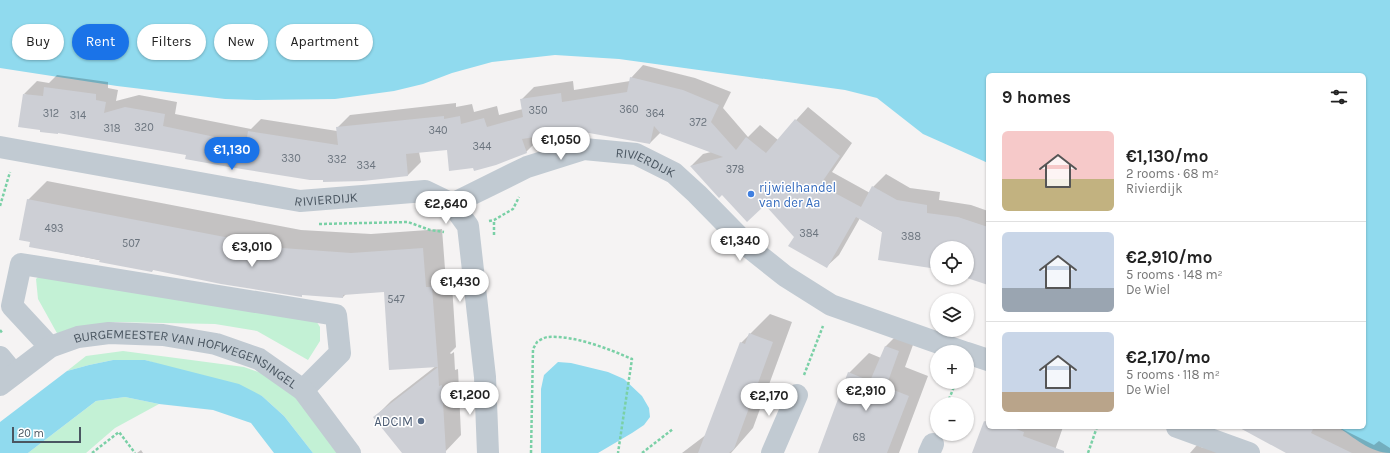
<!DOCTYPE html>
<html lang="en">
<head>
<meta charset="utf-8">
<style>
	:root { --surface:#fff; --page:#f2f2f2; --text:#222; --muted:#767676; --line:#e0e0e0; --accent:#1a73e8 }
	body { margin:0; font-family:Karla,sans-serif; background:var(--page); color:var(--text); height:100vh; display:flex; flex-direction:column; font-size:15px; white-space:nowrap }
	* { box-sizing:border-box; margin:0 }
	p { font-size:13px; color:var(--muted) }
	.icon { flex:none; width:22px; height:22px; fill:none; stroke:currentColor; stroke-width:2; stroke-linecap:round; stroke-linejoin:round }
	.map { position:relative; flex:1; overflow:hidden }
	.details { position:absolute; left:986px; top:73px; width:380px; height:356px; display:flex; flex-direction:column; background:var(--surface); border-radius:6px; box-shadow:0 1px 3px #0004 }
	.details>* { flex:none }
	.banner { position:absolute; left:12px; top:24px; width:380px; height:36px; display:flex; gap:8px }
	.tools { position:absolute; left:930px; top:241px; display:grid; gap:8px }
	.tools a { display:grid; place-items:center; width:44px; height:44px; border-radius:50%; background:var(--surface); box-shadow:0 1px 3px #0004; font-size:20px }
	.scale { position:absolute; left:12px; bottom:10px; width:69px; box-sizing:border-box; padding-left:4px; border:2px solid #4a5661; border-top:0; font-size:11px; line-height:14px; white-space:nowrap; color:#4a5661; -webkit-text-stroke:3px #fff; paint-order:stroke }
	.price { position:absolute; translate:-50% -34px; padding:0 9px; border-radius:14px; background:#fff; color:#222; font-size:13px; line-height:26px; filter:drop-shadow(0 1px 2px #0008) }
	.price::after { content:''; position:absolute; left:50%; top:24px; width:12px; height:9px; margin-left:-6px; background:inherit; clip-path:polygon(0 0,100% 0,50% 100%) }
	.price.on { background:var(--accent); color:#fff }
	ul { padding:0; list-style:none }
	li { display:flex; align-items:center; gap:12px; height:100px; padding:0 16px }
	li+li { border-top:1px solid var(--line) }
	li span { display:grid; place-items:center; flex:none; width:112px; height:80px; border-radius:6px; color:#555 }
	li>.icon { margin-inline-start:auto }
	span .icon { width:48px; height:48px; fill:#fffc; stroke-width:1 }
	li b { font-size:17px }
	h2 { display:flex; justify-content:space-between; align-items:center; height:48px; padding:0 16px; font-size:17px }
	.tag { padding:0 14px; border-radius:18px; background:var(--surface); box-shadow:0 1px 3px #0004; font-size:14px; line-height:36px }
	.tag.on { background:var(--accent); color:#fff }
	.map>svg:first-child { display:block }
	.green { fill:#c3f1d5 }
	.water { fill:#90daee }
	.shadow { fill:#0003 }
	.building { fill:#cdcfd5 }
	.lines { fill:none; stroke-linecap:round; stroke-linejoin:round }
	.path { stroke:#7ad0a6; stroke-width:2.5; stroke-dasharray:3 2; stroke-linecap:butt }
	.minor { stroke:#c1cad2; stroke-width:22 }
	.shop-dot { fill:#3f7fe0; stroke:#fff; stroke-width:1.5 }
	.service-dot { fill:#5c6f8a; stroke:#fff; stroke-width:1.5 }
	.labels { text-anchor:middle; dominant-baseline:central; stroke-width:3; stroke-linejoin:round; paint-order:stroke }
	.number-label { font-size:11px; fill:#6b747e }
	.street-label { font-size:13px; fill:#4a5661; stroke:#fff }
	.shop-label { font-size:13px; fill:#366cbe; stroke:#fff; text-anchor:start }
	.service-label { font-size:13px; fill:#4e5e75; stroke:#fff; text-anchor:end }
</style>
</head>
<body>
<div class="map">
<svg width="1390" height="453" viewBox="0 0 1390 453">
	<rect width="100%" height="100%" fill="#f5f3f3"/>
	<path class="green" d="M42 273 313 316 320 327V341L308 360 257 331 215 324 115 322 74 328 58 335 38 299 36 279Z
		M123 351 244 367 276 378 297 396 337 453H313L284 416 262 396 145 360H113L89 365 67 371 86 356Z
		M125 397 159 404 115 428 86 453H28L96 401Z"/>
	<path class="water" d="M0 0H1390V453C1371 453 1353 437 1338 427H1364V75H988V163L923 134 877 98 845 90 619 59 555 55 492 62 452 73 423 84 394 91 335 99 257 100 225 99 117 86 0 68Z
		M113 360H145L239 384 262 396 284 416 313 453H274L251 423 213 410 159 404 125 397 96 401 28 453H0V422L67 371 89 365Z
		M558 362 571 363 608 372 624 379 642 396 649 408 650 417 644 425 632 433 598 453H541V389L544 375Z"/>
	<path class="shadow" d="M643 65 695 78 731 92 723 108 748 137 760 125 778 140 808 107 852 143 832 172 870 193 873 187 886 174 910 188 940 192 939 200 971 205 988 211V284L967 277V248H937V267L860 218 839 255 826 267 765 204 722 194 691 166 703 154 711 152 661 132 650 143 583 131 578 137 561 132 538 136 539 139 526 152 474 166 448 149 419 152 421 162 408 175 324 179 187 154 24 94 37 81 49 83 57 75 108 82V88L118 90 116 101 139 95 177 102 175 114 251 129 261 119 337 131V128L350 115 456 103V107L472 104 474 112 497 106 499 115 523 109 521 100 534 87 573 81 574 90 630 81 631 78Z
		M47 181 301 230 371 234 442 229 445 269H451L456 347 450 353 451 354 454 352 455 370 458 369 461 435 444 453H403L375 417 391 401 436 366 385 291 346 294 343 297 153 269 152 271 30 246 31 241 28 200Z
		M770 314 792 322 753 428 731 453H682L707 434 741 343Z
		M906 326 918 331 905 367 928 376 899 453H819L849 373 869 353 881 358 886 346Z
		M988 419V427H1063L1054 453H973L985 422Z
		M1240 427H1338L1374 445 1379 441 1390 448V453H1289Z
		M1217 434 1237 453H1190L1197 445 1203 448Z
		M141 450 143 453H137Z"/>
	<path class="building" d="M630 77 683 90 719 105 711 122 736 150 746 137 766 153 795 119 840 156 820 185 861 207 872 186 897 200 927 205V213L958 217 988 227V285L967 278V248H937V269L878 260 882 232 856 217 827 268 788 246 794 237 765 205 747 222 722 195 719 198 690 166 723 157 661 134 654 126 650 144 578 131 579 138 561 141 560 133 522 139 527 153 496 165 474 171 473 168 449 171 447 150 406 154 408 176 363 181 323 182V180H310L229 167 185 159 186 155 58 133V134L40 132V130L18 127 23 94 43 96 44 87 96 94V100L106 102 104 113 125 107 165 114 163 126 215 137 246 143 248 131 338 145 336 127 444 116V119L460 116 461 124 484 118 487 127 523 117 520 99 561 93 562 102 627 92Z
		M27 199 282 248 351 253 423 248 426 287H432L438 367 389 370 384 292 343 295V298L302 295V297L221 284 153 270 152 272 99 262 100 260 29 247 30 242 19 240Z
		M749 333 773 342 734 449 729 453H698L740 342 745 344Z
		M885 346 899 351 886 387 909 396 887 453H818L848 372 870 381Z
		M438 367 439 386 442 385 446 453H402L373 417Z
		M984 421 988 423V427H1011L1024 432 1023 436 1064 451V453H972Z
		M1238 427H1314L1311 433 1352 453H1286Z"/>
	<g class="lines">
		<path class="path" d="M0 206 10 172
			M489 221 494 220 513 209 519 197
			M319 224 408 222 430 230 444 232
			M494 235V220
			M0 330 3 334
			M804 375 823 326
			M947 404 956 382
			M92 453 119 432 135 453
			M531 453 533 349 537 342C540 340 545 337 548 337 574 335 609 349 632 359L618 453
			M642 453 673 429
			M1088 453 1097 427"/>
		<g class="minor">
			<path id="s1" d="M0 147 300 201 425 191 452 204 468 226 485 377 488 453"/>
			<path id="s2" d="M452 204 527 167 584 149 636 154 674 173 697 194 751 249 785 276 831 305 964 352"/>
			<path d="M50 347 12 306 21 264 336 315 340 353 303 390"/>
			<path d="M967 353 988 360"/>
			<path d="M0 357 14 374"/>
			<path id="s3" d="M0 385 50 347 78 337 109 333 163 335 216 344 259 359 303 390 350 453"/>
			<path d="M1177 427 1249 453"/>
			<path d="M772 453 797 395"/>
			<path d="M929 453 933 444"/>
		</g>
	</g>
	<circle class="shop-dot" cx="751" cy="194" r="4"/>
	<circle class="service-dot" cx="421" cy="421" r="4"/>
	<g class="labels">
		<g class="number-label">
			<text x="629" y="109">360</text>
			<text x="538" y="110">350</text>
			<text x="51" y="113">312</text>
			<text x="655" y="113">364</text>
			<text x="78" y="115">314</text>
			<text x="698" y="122">372</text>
			<text x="144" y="127">320</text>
			<text x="112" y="128">318</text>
			<text x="438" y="130">340</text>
			<text x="482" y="146">344</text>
			<text x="291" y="158">330</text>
			<text x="337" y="159">332</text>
			<text x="366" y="165">334</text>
			<text x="735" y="169">378</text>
			<text x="54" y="228">493</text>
			<text x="809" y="233">384</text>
			<text x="911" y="236">388</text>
			<text x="131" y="243">507</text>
			<text x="396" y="299">547</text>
			<text x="859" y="437">68</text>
		</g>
		<g class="street-label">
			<text stroke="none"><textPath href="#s2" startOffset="207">RIVIERDIJK</textPath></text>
			<text stroke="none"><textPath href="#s1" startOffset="331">RIVIERDIJK</textPath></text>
			<text stroke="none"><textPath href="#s3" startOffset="205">BURGEMEESTER VAN HOFWEGENSINGEL</textPath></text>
		</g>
		<g class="shop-label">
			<text x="759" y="187">rijwielhandel<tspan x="759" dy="15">van der Aa</tspan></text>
		</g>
		<g class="service-label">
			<text x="413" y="421">ADCIM</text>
		</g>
	</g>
</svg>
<div class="tools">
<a><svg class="icon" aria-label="locate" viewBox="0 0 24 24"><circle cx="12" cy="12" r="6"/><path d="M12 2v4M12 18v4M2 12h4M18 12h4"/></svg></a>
<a><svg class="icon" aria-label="layers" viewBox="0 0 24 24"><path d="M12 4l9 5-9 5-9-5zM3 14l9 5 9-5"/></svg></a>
<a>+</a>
<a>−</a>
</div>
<div class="scale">20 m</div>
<b class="price" style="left:561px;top:161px">€1,050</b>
<b class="price on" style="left:232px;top:171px">€1,130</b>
<b class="price" style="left:446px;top:225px">€2,640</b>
<b class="price" style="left:740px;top:262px">€1,340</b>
<b class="price" style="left:252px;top:268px">€3,010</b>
<b class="price" style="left:460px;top:303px">€1,430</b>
<b class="price" style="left:866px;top:412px">€2,910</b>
<b class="price" style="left:470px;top:416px">€1,200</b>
<b class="price" style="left:769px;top:417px">€2,170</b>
<div class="banner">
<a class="tag">Buy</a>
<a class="tag on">Rent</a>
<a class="tag">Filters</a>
<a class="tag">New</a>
<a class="tag">Apartment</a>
</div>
<section class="details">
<h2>9 homes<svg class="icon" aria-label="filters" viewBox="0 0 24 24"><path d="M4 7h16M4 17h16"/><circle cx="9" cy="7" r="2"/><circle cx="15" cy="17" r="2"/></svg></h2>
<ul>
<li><span style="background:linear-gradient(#f6c9c9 60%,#c2b280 0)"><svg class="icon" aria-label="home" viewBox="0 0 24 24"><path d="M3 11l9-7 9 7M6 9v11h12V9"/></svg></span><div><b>€1,130/mo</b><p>2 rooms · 68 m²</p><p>Rivierdijk</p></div></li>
<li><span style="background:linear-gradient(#c9d6e8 70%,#9aa5b1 0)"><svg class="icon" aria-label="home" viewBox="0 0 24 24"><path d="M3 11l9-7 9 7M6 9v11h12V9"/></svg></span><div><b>€2,910/mo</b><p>5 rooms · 148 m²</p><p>De Wiel</p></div></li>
<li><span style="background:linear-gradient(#c9d6e8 75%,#b9a48a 0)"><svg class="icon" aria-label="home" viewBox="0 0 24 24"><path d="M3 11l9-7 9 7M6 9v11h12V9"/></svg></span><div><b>€2,170/mo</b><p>5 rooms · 118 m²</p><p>De Wiel</p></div></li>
</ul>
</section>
</div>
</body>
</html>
